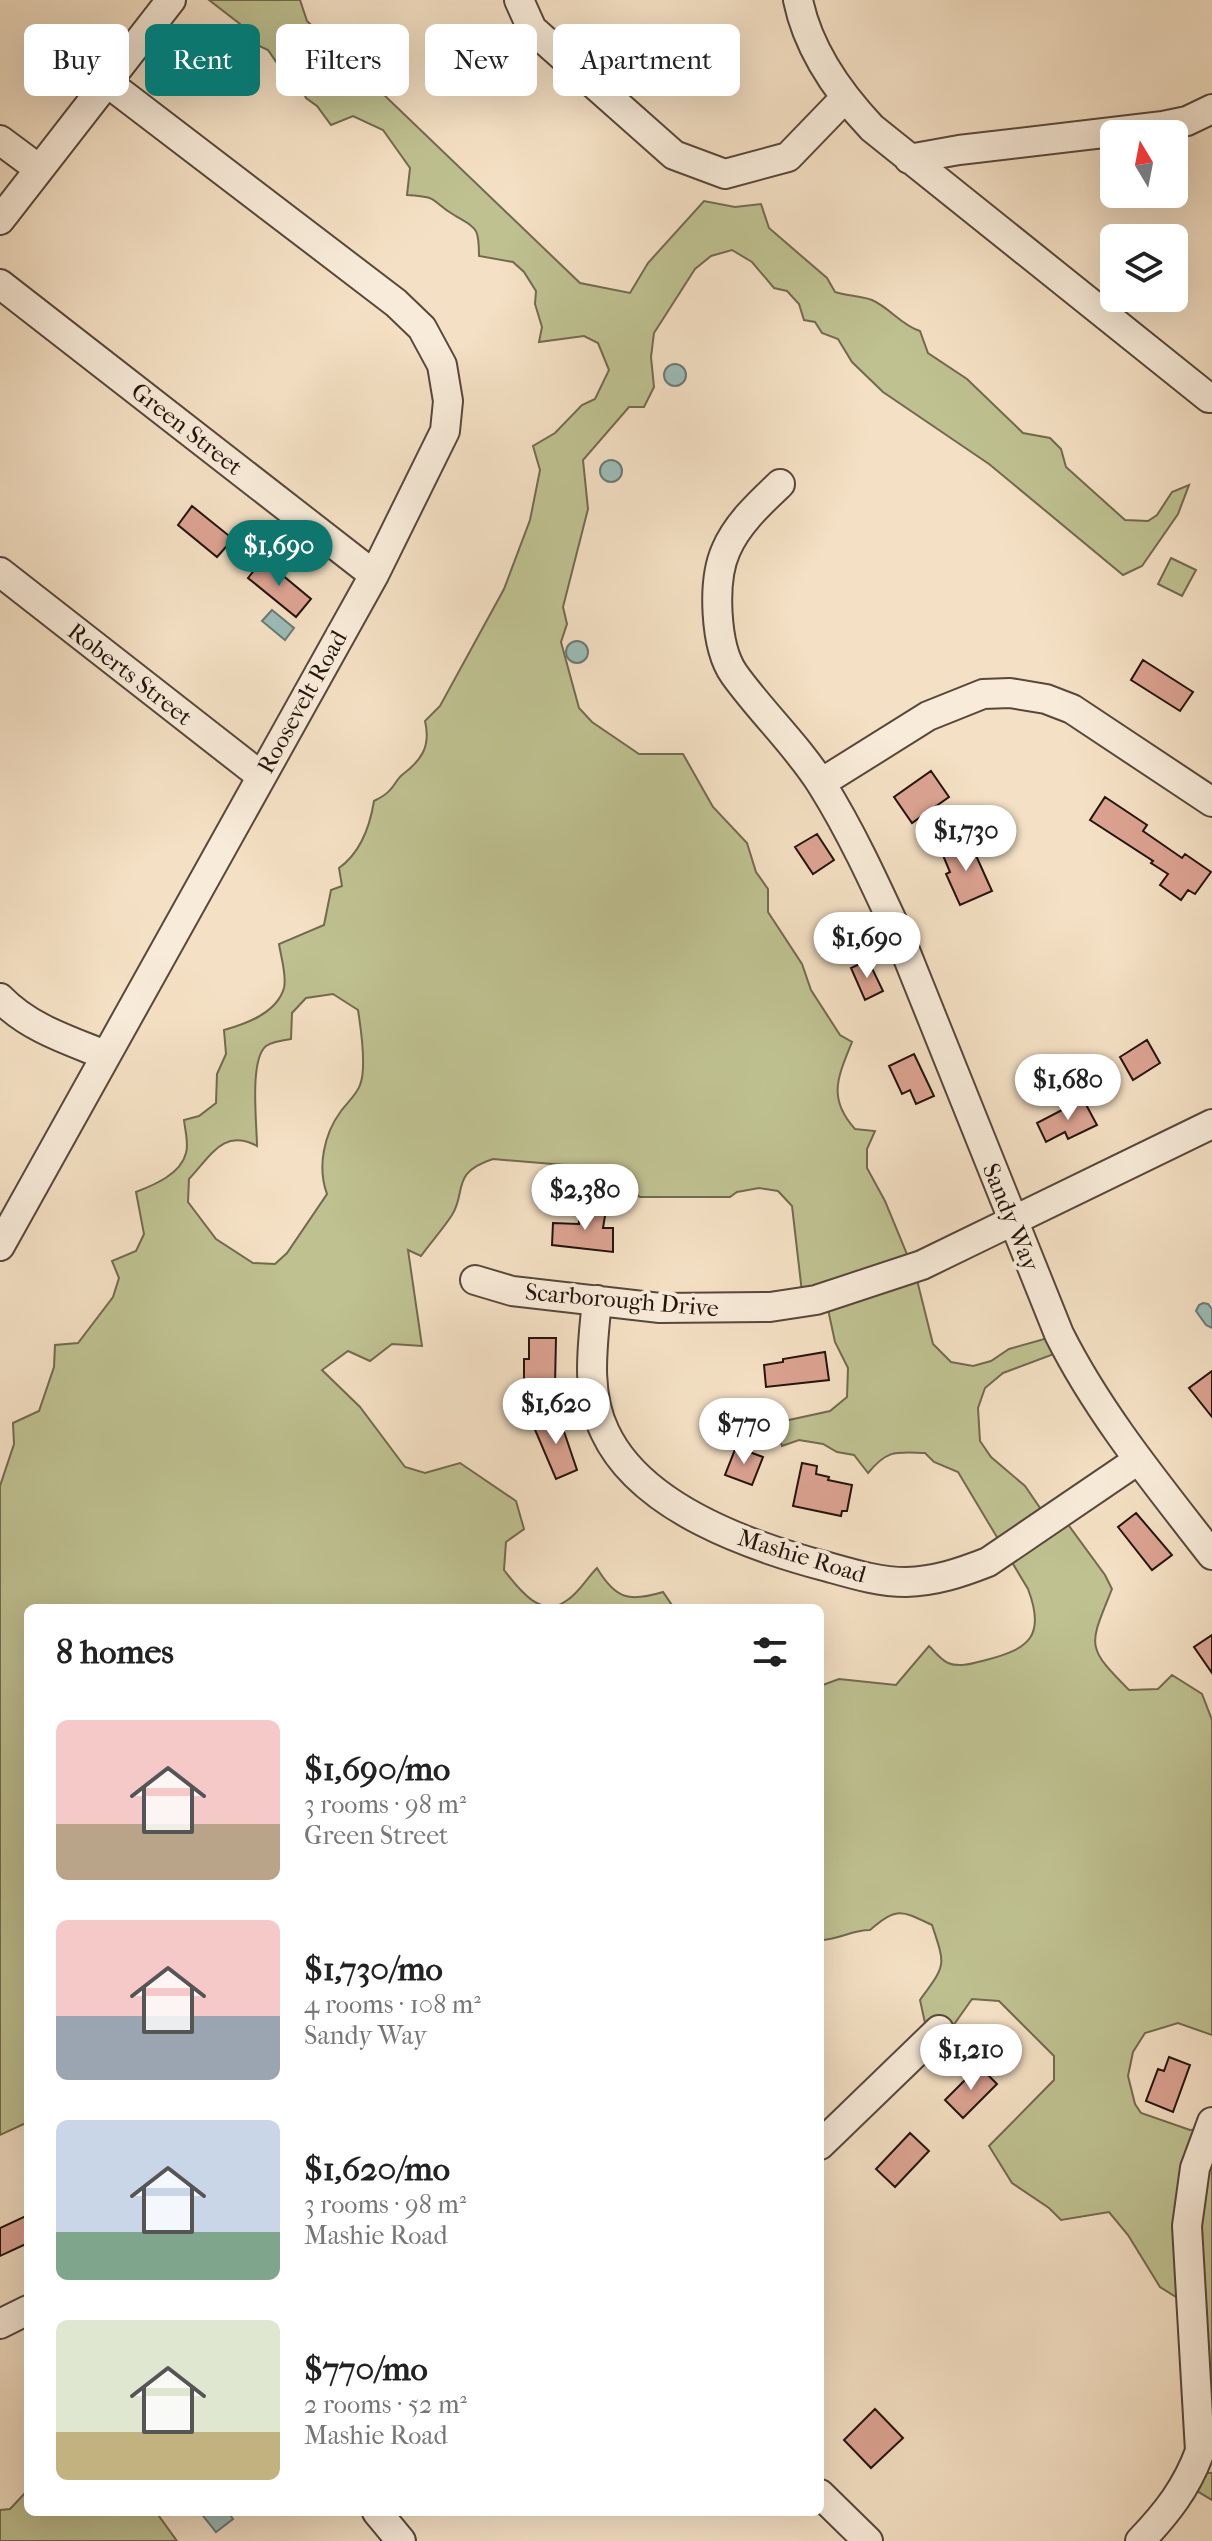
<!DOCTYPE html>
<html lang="en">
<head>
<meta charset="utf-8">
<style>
	:root { --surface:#fff; --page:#f6f6f6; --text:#222; --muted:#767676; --accent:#0f766e }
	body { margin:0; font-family:"IM FELL French Canon",serif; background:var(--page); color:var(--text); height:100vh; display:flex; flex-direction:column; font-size:30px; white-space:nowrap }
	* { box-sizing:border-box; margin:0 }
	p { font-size:26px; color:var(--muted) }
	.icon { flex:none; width:44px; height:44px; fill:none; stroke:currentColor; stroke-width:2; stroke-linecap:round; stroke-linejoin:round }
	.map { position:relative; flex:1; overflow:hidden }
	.panel { position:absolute; left:24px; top:1604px; width:800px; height:912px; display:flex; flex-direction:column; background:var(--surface); border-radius:12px; box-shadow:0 8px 32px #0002 }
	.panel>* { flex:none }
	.top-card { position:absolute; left:24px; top:24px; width:800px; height:72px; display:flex; gap:16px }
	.needle { width:52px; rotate:350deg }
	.tools { position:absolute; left:1100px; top:120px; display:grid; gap:16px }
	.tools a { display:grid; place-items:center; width:88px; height:88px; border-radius:12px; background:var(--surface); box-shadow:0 8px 32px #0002; font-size:40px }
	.price { position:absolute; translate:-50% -68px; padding:0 18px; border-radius:28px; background:#fff; color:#222; font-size:26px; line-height:52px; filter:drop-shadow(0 2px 4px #0008) }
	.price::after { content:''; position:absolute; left:50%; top:48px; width:24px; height:18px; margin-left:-12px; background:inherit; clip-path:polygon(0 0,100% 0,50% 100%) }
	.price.on { background:var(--accent); color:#fff }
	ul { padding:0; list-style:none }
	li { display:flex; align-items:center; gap:24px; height:200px; padding:0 32px }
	li span { display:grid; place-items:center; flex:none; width:224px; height:160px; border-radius:12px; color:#555 }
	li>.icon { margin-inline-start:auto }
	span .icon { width:96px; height:96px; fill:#fffc; stroke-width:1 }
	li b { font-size:34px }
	h2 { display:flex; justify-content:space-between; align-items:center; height:96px; padding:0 32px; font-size:34px }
	.chip { padding:0 28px; border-radius:12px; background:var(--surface); box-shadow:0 8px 32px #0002; font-size:28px; line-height:72px }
	.chip.on { background:var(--accent); color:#fff }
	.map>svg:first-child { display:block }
	.green { fill:#bfc191; stroke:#726a4f; stroke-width:2; fill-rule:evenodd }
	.water { fill:#9cbcb8; stroke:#6c7974; stroke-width:2 }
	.building { fill:#dca392; stroke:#24140d; stroke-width:2 }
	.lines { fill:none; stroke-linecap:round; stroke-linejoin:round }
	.minor-casing { stroke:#58473b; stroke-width:32 }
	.minor { stroke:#f8ebd9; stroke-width:28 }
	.labels { text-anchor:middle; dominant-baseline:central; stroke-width:8; stroke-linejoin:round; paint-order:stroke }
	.street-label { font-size:24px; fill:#24140d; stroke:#f8ebd9 }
</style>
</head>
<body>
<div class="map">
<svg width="1212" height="2541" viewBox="0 0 1212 2541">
	<rect width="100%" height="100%" fill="#f4e0c4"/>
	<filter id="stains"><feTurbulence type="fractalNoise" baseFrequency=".0025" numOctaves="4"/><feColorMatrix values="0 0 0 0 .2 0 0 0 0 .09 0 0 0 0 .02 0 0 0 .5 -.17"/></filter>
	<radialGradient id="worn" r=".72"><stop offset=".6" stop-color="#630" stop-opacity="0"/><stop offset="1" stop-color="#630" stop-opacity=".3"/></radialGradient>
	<path class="green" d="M209 0H300L307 21 580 283 630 293 648 263 704 201 735 207 761 204 769 228 827 278 835 292C844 295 865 297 872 300 890 308 901 325 920 331L928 353 967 379 1023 433 1050 438 1061 449 1066 467 1125 520 1148 521 1157 515 1172 492 1189 485 1178 514 1142 566 1123 575 989 464 883 392 852 362 838 339 822 333 815 322 804 320 799 304 787 291 774 288 752 262 732 250 711 256 695 269 654 333 651 357 654 387 644 407H629L583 460 588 509 563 607 567 624 561 642 579 708 592 722 639 754H683L713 807 747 843 756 872 768 889V912L802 964 811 990 840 1035 852 1042C838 1077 827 1098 855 1129L875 1131 867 1149V1168L885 1201 916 1276 933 1344 951 1362 973 1366 991 1361 1009 1349 1055 1336 1062 1351 1003 1373 985 1388 978 1408 980 1441 991 1457 1025 1486 1049 1521 1064 1519 1105 1575 1112 1589C1089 1646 1085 1646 1129 1690L1158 1689 1172 1675 1202 1694 1212 1720V2035L1178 2023 1145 2033 1133 2052 1128 2076 1135 2104 1141 2113 1190 2130 1212 2128V2410L1198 2412 1184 2302 1160 2287 1128 2235 1109 2212 1061 2220 1049 2208 1012 2183 989 2146 1054 2080V2056L999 2001 972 1999 948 2033 930 2046 920 2000C946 1964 946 1967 932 1925 901 1910 897 1907 870 1930 851 1930 839 1940 820 1940V1686L839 1679 896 1685 929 1646C934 1651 941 1660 948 1663 960 1668 974 1663 986 1660 1029 1649 1046 1636 1028 1589L958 1472 934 1462 925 1453C896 1452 888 1449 868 1473L854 1455 837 1452 823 1444 799 1440 782 1446 775 1423 830 1411 847 1397 848 1368 835 1342 826 1300 803 1301 792 1206 778 1191 759 1188 737 1192 730 1197H640L601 1168 493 1159C450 1173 467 1191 452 1215 443 1229 431 1242 421 1256L408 1250 422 1346 392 1344 370 1361 348 1351 322 1370 360 1407 405 1467 425 1473 460 1463 516 1501 524 1529 506 1542 504 1570C518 1588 540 1619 566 1601 579 1593 586 1579 597 1568 616 1600 630 1602 663 1592L674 1608H28V2122L0 2135V1486L14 1444 13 1423 39 1411 54 1367 55 1345 78 1343 113 1297 119 1278 112 1261 136 1251 144 1234 136 1192C154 1185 181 1174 186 1153 189 1144 185 1130 184 1120L199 1116 216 1103 217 1074 226 1054 224 1030C246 1024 277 1013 284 988 287 976 281 957 279 944L324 925 331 890 342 886 339 868C360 853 370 826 374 801 380 798 386 795 390 790 395 785 397 779 402 775 422 760 431 746 425 721L440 706 504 589 530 520 540 470 533 446 555 433 582 405 595 399 609 370 598 343 584 336 539 342 542 327 535 304 536 291 524 272 513 262 479 256C479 227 477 229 454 215 429 200 441 197 407 195L410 168 383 130 353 116 331 125 317 106 306 98 298 79 277 63 268 50 253 43 240 24ZM333 994 358 1010C361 1029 367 1068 360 1085 357 1094 347 1103 341 1111 324 1134 317 1167 327 1194L287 1253 275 1264 253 1263 216 1239 188 1202 189 1179C211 1156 223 1128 257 1146 257 1125 249 1060 266 1046 272 1042 284 1040 291 1039L292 1013 306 998Z
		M1171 558 1196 570 1182 596 1158 584Z
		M28 2470V2512H156L177 2541H0V2510L10 2509 26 2492Z
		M1192 2472 1212 2473V2500L1187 2485Z"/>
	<path class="water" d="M664 375a11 11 0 1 1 22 0a11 11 0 1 1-22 0Z
		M600 471a11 11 0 1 1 22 0a11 11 0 1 1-22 0Z
		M272 610 294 628 285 640 262 621Z
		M566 652a11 11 0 1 1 22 0a11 11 0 1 1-22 0Z
		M1203 1303 1208 1304 1212 1309V1328L1206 1325 1196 1311 1199 1305Z
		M200 2512H228L233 2519 216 2532Z"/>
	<path class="building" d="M192 506 233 539 217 557 178 525Z
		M263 559 311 599 296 617 248 578Z
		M1143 660 1193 692 1180 711 1131 680Z
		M931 771 949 797 912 823 894 797Z
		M1105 797 1147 825 1143 831 1182 858 1185 854 1211 872 1195 894 1188 890 1181 900 1160 885 1168 874 1151 863 1153 861 1090 820Z
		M817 834 834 860 813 874 795 847Z
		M969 840 992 891 960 905 946 874 950 872 942 853Z
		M868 960 883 991 865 1000 851 968Z
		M1147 1040 1160 1063 1133 1080 1120 1057Z
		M914 1054 934 1096 916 1104 910 1090 902 1094 889 1066Z
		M1083 1099 1097 1125 1068 1139 1065 1132 1046 1142 1037 1123Z
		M579 1208 606 1210 603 1228H613V1252L552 1245 553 1223 579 1224Z
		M529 1338H556L555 1385 524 1384V1359H529Z
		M825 1352 829 1380 766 1387 764 1365 783 1362V1359Z
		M1212 1371V1417L1189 1388Z
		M558 1414 577 1470 556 1479 533 1425Z
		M736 1447 763 1457 752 1485 725 1475Z
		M802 1463 817 1466 816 1474 829 1477 828 1480 852 1485 847 1511H842L841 1516 793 1506Z
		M1136 1513 1172 1555 1152 1570 1118 1527Z
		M1212 1635V1673L1194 1647Z
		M1169 2057 1190 2065 1173 2112 1146 2101 1158 2069 1164 2071Z
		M979 2066 997 2084 963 2118 945 2100Z
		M910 2133 929 2151 895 2187 876 2169Z
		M28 2215V2243L0 2256V2228Z
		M875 2409 903 2438 871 2468 844 2440Z"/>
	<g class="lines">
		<g class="minor-casing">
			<path id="minor" d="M519 0 532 29 674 155 725 174 788 157 844 99
				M798 0C808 49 838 92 872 128L1209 398
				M0 140 39 169
				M909 159 959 150 1163 126 1187 121 1212 109
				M0 220 171 0
				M0 284 374 575
				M780 484C760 503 737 524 726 550 712 581 715 647 734 674 761 712 797 745 822 785 852 833 876 886 900 938L1059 1334C1099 1414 1157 1484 1212 1555
				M0 572 261 776
				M821 783 928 716 983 694 1010 693 1046 699 1072 709 1212 802
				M0 998C29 1028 68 1040 105 1055
				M0 1246 374 575 445 431 448 401 442 365 422 328 396 303 108 83
				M475 1280 512 1291 660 1308 770 1307 816 1300 922 1265 1212 1124
				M597 1300C593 1344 585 1391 605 1432 641 1509 752 1547 828 1567 853 1574 879 1582 906 1582 936 1581 960 1573 988 1562L1138 1460
				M820 2145 939 2030
				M0 2324 28 2310
				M820 2494 868 2541
				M377 2512 401 2541
				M1140 2541C1167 2513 1187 2487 1200 2451L1187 2226 1195 2168 1212 2122"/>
		</g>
		<use href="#minor" class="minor"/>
	</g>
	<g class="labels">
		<g class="street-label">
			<text transform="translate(187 429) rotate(38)">Green Street</text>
			<text transform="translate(130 674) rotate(38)">Roberts Street</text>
			<text transform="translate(302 702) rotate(-61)">Roosevelt Road</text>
			<text transform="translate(1011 1217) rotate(68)">Sandy Way</text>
			<text transform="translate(622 1300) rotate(5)">Scarborough Drive</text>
			<text transform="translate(802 1556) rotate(17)">Mashie Road</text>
		</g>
	</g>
	<rect width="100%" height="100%" filter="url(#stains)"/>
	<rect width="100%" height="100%" fill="url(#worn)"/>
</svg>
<div class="tools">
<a><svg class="needle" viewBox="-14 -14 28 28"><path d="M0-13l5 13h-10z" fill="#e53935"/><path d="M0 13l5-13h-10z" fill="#767676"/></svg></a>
<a><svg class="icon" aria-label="layers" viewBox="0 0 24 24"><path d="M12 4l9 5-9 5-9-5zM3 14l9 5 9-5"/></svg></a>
</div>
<b class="price on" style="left:279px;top:588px">$1,690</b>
<b class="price" style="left:966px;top:873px">$1,730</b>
<b class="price" style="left:867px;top:980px">$1,690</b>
<b class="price" style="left:1068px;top:1122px">$1,680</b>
<b class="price" style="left:585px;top:1232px">$2,380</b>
<b class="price" style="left:556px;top:1446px">$1,620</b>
<b class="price" style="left:744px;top:1466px">$770</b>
<b class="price" style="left:971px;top:2092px">$1,210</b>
<div class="top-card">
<a class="chip">Buy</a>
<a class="chip on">Rent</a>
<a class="chip">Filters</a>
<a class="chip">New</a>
<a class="chip">Apartment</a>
</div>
<section class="panel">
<h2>8 homes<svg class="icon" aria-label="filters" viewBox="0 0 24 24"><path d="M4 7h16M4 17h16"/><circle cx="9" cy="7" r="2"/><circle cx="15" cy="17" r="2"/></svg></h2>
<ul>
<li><span style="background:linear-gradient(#f6c9c9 65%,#b9a48a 0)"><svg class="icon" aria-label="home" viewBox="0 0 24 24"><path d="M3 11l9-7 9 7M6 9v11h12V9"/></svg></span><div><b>$1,690/mo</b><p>3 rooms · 98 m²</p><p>Green Street</p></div></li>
<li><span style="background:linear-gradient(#f6c9c9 60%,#9aa5b1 0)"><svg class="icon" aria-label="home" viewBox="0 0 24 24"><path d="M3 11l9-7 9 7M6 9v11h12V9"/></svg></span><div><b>$1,730/mo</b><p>4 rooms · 108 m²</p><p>Sandy Way</p></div></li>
<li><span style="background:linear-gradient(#c9d6e8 70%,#7fa58c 0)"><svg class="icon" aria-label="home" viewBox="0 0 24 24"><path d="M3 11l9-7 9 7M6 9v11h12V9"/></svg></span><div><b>$1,620/mo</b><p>3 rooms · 98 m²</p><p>Mashie Road</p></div></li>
<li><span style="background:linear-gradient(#dfe7d0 70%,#c2b280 0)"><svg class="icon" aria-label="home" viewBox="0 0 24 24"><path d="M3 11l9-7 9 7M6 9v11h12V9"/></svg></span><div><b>$770/mo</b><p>2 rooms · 52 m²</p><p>Mashie Road</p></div></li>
</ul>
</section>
</div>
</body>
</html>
